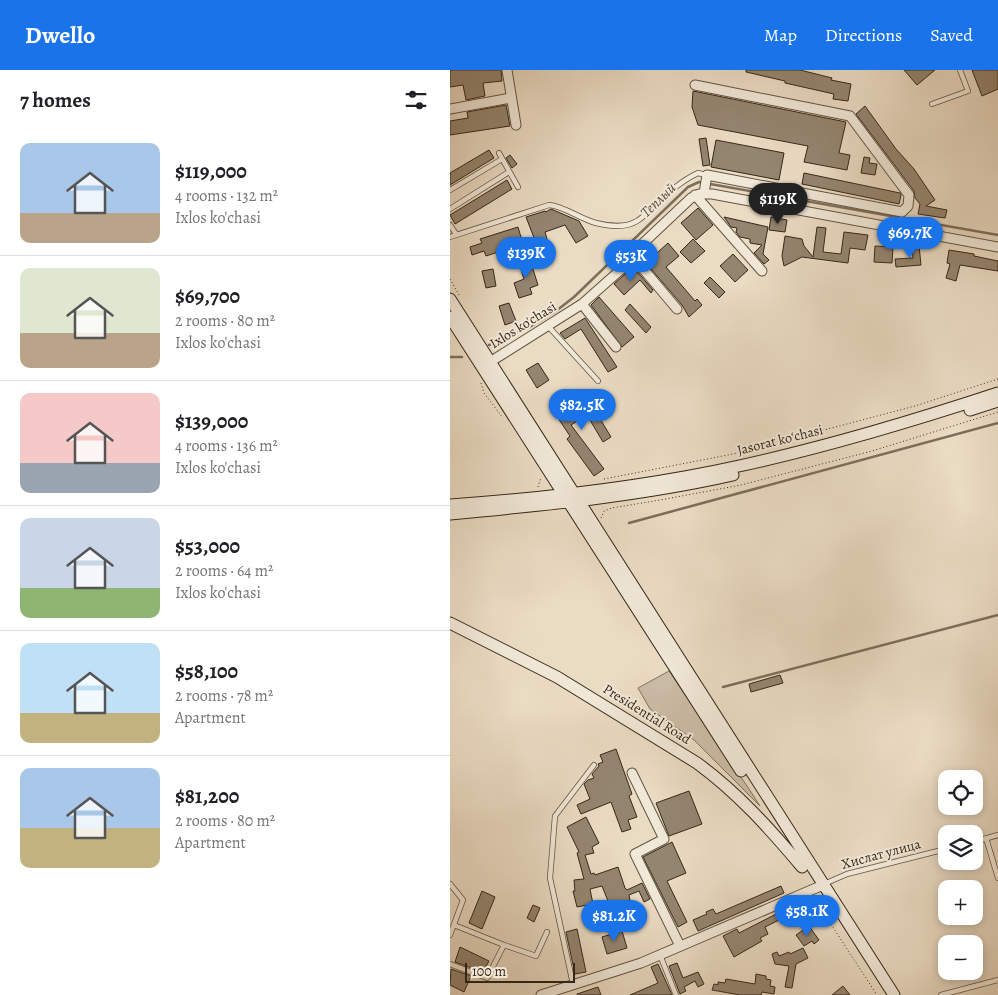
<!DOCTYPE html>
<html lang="en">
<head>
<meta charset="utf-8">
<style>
	:root { --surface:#fff; --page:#f6f6f6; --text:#202124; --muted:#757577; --line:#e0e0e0; --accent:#1a73e8 }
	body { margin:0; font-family:Alegreya,serif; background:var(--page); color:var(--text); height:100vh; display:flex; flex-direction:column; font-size:19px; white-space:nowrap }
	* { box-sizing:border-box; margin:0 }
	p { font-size:16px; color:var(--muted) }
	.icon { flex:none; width:28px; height:28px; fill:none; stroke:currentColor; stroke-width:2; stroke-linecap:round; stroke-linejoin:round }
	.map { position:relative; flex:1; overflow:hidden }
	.drawer { display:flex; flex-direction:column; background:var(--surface); width:450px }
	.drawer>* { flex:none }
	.controls { position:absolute; left:488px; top:700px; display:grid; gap:10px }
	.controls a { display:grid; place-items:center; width:45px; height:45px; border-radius:10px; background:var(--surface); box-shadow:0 2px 8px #0003; font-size:25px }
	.scale { position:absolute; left:15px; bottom:12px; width:110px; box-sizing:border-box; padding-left:5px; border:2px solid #362717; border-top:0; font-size:14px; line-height:18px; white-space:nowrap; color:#362717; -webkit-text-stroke:4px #f1e8d8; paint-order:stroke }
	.price { position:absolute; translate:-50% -42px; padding:0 11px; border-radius:18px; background:var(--accent); color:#fff; font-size:16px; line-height:32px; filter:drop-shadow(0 1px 2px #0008) }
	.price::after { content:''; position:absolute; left:50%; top:30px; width:15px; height:11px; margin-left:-8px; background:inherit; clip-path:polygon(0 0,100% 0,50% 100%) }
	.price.current { background:#222; color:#fff }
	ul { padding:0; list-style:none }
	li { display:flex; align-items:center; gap:15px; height:125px; padding:0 20px }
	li+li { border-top:1px solid var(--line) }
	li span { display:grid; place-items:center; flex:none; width:140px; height:100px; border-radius:10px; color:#555 }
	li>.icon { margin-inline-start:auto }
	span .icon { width:60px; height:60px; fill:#fffc; stroke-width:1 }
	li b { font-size:21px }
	h2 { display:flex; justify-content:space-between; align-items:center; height:60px; padding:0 20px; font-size:21px }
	header { display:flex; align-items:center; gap:30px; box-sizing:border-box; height:70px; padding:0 25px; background:var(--accent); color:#fff }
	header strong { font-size:24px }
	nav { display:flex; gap:28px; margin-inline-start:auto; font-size:18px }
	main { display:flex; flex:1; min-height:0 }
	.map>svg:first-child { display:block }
	.green { fill:#cbbca6; stroke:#80725e }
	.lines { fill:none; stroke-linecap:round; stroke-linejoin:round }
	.stream { stroke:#7d6e5b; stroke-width:2.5 }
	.building { fill:#948570; stroke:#362717 }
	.lane-casing { stroke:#635442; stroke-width:6 }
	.street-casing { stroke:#635442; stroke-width:11 }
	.secondary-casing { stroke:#362717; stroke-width:13 }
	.path { stroke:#362717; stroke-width:1; stroke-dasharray:1 2.5; stroke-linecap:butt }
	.lane { stroke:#f1e8d8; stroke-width:4.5 }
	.street { stroke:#f1e8d8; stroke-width:9 }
	.secondary { stroke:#f1e8d8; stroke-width:11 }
	.labels { text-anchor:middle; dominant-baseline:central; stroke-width:4; stroke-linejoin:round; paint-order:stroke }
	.street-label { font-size:14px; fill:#362717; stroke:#f1e8d8 }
	.water-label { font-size:15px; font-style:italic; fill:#5a4b39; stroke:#f1e8d8 }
</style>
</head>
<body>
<header>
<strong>Dwello</strong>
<nav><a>Map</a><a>Directions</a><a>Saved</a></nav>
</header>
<main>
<section class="drawer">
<h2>7 homes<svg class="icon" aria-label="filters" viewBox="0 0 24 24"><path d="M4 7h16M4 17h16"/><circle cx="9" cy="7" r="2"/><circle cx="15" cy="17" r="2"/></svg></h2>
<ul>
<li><span style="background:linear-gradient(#a9c7e8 70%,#b9a48a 0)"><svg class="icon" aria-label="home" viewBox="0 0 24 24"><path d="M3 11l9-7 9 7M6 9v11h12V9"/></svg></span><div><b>$119,000</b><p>4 rooms · 132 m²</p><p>Ixlos ko'chasi</p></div></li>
<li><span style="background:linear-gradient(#dfe7d0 65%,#b9a48a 0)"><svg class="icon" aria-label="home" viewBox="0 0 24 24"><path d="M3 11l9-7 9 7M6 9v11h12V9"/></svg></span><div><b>$69,700</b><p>2 rooms · 80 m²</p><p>Ixlos ko'chasi</p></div></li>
<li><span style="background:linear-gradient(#f6c9c9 70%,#9aa5b1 0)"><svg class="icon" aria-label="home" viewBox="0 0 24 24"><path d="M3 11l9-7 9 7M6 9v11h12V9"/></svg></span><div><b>$139,000</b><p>4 rooms · 136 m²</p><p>Ixlos ko'chasi</p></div></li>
<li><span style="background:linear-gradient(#c9d6e8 70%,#8fb573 0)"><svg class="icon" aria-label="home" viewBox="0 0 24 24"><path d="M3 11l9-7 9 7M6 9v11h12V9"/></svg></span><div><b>$53,000</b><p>2 rooms · 64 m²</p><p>Ixlos ko'chasi</p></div></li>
<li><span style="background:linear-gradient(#bfe0f5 70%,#c2b280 0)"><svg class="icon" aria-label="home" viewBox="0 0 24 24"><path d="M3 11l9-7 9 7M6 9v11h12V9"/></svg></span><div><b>$58,100</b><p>2 rooms · 78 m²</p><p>Apartment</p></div></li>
<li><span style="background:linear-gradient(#a9c7e8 60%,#c2b280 0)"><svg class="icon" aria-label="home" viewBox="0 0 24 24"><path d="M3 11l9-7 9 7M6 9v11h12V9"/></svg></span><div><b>$81,200</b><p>2 rooms · 80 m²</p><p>Apartment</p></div></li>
</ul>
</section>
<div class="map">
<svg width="548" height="925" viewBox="0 0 548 925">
	<rect width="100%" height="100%" fill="#eadbc3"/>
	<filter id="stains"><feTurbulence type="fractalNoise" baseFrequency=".004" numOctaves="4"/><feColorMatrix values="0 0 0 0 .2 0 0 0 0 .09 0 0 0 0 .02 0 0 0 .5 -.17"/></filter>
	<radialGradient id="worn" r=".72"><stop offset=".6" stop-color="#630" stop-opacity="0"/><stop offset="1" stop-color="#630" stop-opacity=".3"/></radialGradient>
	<path class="green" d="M219 601 301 722 310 736 244 670 200 639 188 618Z"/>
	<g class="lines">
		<path class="stream" d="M39 275 78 258 106 241 124 227 238 117 249 112 548 165
			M0 287H12
			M179 453 548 353
			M273 617 548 545"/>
	</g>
	<path class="building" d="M0 0H51L52 11 33 13 35 26 16 30 13 15 0 17Z
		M296 0H350L382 8 381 10 401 14 398 31 383 29 384 24 335 13V11L296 2Z
		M454 0H485L467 15Z
		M522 0H548V19L532 26Z
		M243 21 396 52 389 83 400 85 397 100 354 92 358 76 248 55 242 37Z
		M56 35 60 56 0 65V51L18 48 17 42Z
		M415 36 446 79 464 99 485 130 476 136 497 140 495 148 468 144 470 134 465 128 464 121 406 44Z
		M256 68 260 95 253 96 249 69Z
		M266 70 334 83 329 110 261 97Z
		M39 80 44 88 0 115V103Z
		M60 85 67 94 62 98 56 88Z
		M414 87 420 88 419 93 427 94 425 105 411 103Z
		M354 103 450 123 451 125 449 134 352 114Z
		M57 110 62 119 5 154 0 145Z
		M248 138 263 155 246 170 231 153Z
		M101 139 129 151 138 166 126 173 115 155 95 162 97 169 86 173 76 147 95 141 96 142Z
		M274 147 318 157 313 184 319 190 314 194 304 183 312 175 300 173V169L290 167 286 162 287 158 281 157Z
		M321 147 337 150 335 162 319 160Z
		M68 157 73 174 36 186 34 181 22 185 20 177 32 173 30 169Z
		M367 157 376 158 373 182 391 184 394 162 418 165 415 180 400 178 398 193 352 187 334 196 332 186 335 166 352 169 354 176 363 187Z
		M243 169 255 181 241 193 230 182Z
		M218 173 229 186 216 197 245 231 247 229 252 235 239 247 232 235 196 193Z
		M469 175 471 195 446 197 445 189 463 188 462 176Z
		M425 176 443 177 442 193 424 192Z
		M499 180 524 184V186L548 191V201L510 195 506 211 496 208 500 194 497 193Z
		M283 184 298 200 285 212 270 196Z
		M79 187 88 215 80 218 82 224 69 228 64 213 74 209 68 191Z
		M183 197 203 220 201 223 190 210 174 225 164 214Z
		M43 199 46 216 36 218 32 201Z
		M260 207 275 222 269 228 254 213Z
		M149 227 184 267 172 277 141 235Z
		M59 233 66 251 55 255 49 236Z
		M180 234 201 257 196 263 175 240Z
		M135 248 167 297 158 302 131 259 115 269 110 263Z
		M88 293 99 310 87 318 76 300Z
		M138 329 161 367 153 372 137 345 121 355 154 399 144 406 117 369 120 366 102 339 116 330 122 339Z
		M330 605 333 613 301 622 299 614Z
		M166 679 182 724 179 726 187 747 178 750 181 759 172 762 161 732 131 744 127 735 140 729 134 714 138 710 144 708 142 704 149 696 148 694 153 692 150 685Z
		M239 721 252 754 219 766 206 733Z
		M136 747 149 773 142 777 144 783 135 785 141 804 144 803 145 805 168 797 175 818 177 820 192 813 200 829 194 832 189 821 179 825 180 830 160 836 152 816 140 819 143 834 127 837 123 821H125L124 810 134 809 127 783 129 782 117 757Z
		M222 772 236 803 217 811 237 852 228 857 193 787Z
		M331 816 334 823 248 861 243 850 257 844 256 842 263 839 266 844Z
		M32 821 45 827 32 859 19 853Z
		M83 835 90 838 84 852 77 848Z
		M334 840 337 846 315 857 318 864 310 868 312 871 284 887 273 866 287 859 289 863Z
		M359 856 369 870 364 874 362 871 354 876 346 865Z
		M127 859 136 902 125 904 116 862Z
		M172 861 177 878 157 884 152 867Z
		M10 877 39 891 33 902 5 892Z
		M353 878 358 888 346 894 342 918 335 917 339 896 325 894 322 884 327 882 329 886 339 882 340 884Z
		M227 893 233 908 248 902 254 914 248 917 245 911 234 917 236 921 230 924 219 896Z
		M208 894 222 925H180L208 913 201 897Z
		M1 899 21 906 14 922 0 915Z
		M306 904 316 906V909L321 910 320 916 325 917 324 924 312 922 311 925H290L262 920 264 914 268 915V912L275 913 276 909 305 914Z
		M393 916 400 925H382Z
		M148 917 151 925H127V924Z"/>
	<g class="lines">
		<g class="lane-casing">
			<path id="lane" d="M482 34 518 21 510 0
				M49 83 68 117
				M0 120 52 89
				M0 139 59 102
				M0 155 6 164
				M0 167 99 135C114 136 130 149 146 153 158 156 176 158 187 151 194 147 199 140 205 135 218 123 231 111 248 103L256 105
				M98 256 148 311
				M536 768 548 808
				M524 772 548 765
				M0 814 13 830 0 865
				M374 814 397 804 496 779
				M4 855 54 875
				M210 885 226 925
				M0 894 37 908 54 875 86 886 97 862
				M123 914 100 808 105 746 144 695
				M491 925 548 910"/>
		</g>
		<g class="street-casing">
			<path id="street" d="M57 0 66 55
				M245 15 400 46 459 125 458 136 452 142 257 105 254 123
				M0 39 61 28
				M245 125 312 201
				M184 188 227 239
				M132 234 166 277
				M40 292 132 234 184 188 187 179 241 128 249 124H262L548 177
				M182 703 214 769 185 784 230 876
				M91 925 191 893 373 815"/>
		</g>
		<g class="secondary-casing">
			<path id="secondary" d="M0 229 444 925
				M0 247 291 701
				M520 340 548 331
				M0 435C97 428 194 417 289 396 377 377 463 351 548 323
				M0 444C95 435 190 426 283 405
				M0 553 107 607 247 693C288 723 320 759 352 797"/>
		</g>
		<path class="path" d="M0 209 9 225
			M31 313 34 323 53 348
			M154 409 283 384 340 369 465 336 548 309
			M88 417 91 407
			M151 448 154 441 162 438 210 430 291 415 422 381 548 342
			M364 828 427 925"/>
		<use href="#lane" class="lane"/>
		<use href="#street" class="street"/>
		<use href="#secondary" class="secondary"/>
	</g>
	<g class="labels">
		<g class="street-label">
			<text transform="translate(73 255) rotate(-32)">Ixlos ko'chasi</text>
			<text transform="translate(330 370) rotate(-14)">Jasorat koʻchasi</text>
			<text transform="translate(197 644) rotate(32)">Presidential Road</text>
			<text transform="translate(431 784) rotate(-15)">Хислат улица</text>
		</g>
		<g class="water-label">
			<text transform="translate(208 130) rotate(-44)">Теплый</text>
		</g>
	</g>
	<rect width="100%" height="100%" filter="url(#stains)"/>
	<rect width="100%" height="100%" fill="url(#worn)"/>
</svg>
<div class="controls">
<a><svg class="icon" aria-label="locate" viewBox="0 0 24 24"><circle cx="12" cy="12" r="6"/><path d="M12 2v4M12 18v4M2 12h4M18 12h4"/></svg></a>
<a><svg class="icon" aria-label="layers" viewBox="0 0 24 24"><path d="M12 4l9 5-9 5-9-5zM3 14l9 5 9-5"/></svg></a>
<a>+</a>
<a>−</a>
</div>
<div class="scale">100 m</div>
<b class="price current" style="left:328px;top:155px">$119K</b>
<b class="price" style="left:460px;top:189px">$69.7K</b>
<b class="price" style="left:76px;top:209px">$139K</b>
<b class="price" style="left:181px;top:212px">$53K</b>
<b class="price" style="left:132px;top:361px">$82.5K</b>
<b class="price" style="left:357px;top:867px">$58.1K</b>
<b class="price" style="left:164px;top:872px">$81.2K</b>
</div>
</main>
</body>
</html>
